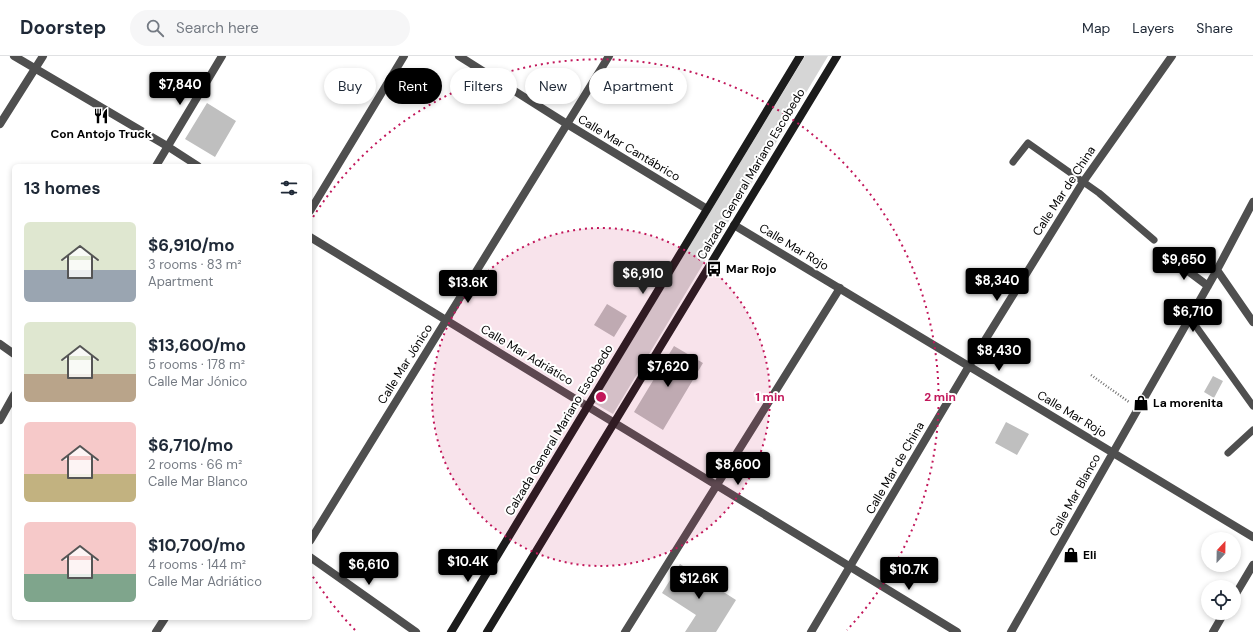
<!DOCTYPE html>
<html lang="en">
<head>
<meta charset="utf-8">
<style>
	:root { --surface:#fff; --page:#f6f6f7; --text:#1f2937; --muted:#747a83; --line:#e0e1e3; --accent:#000 }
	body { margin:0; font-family:"DM Sans",sans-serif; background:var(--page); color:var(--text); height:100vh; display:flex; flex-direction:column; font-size:15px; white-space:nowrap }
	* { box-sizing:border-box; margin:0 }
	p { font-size:13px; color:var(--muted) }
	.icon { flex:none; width:22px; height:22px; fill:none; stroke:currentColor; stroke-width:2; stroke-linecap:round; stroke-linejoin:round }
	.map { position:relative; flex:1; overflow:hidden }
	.panel { position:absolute; left:12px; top:108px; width:300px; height:456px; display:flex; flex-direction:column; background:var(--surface); border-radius:6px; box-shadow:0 2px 6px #0003 }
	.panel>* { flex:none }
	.top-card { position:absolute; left:324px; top:12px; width:380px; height:36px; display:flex; gap:8px }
	.needle { width:26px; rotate:22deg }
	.fabs { position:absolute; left:1201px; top:476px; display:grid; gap:8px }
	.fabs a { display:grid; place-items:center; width:40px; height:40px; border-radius:50%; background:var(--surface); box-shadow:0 2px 6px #0003; font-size:20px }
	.price { position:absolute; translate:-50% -34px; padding:0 9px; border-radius:4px; background:var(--accent); color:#fff; font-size:13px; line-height:26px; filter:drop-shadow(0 1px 2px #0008) }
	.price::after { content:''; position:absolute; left:50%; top:24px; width:12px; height:9px; margin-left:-6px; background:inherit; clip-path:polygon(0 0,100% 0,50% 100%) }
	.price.current { background:#222; color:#fff }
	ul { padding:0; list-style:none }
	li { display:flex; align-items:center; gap:12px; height:100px; padding:0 12px }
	li span { display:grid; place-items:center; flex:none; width:112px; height:80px; border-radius:6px; color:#555 }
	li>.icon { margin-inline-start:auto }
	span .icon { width:48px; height:48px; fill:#fffc; stroke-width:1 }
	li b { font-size:17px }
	h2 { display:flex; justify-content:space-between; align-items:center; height:48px; padding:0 12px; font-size:17px }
	.pill { padding:0 14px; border-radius:18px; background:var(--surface); box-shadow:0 2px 6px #0003; font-size:14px; line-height:36px }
	.pill.current { background:var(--accent); color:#fff }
	header { display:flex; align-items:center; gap:24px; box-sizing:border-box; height:56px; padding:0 20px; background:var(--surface); border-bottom:1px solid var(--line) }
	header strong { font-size:19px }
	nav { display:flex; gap:22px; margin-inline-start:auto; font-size:14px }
	.search { width:280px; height:36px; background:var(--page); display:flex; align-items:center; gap:10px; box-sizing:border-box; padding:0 14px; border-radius:22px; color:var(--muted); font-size:15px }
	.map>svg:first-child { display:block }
	.green { fill:#d6d6d6 }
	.building { fill:#bfbfbf }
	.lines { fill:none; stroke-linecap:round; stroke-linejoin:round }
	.path { stroke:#717171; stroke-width:2.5; stroke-dasharray:1 2; stroke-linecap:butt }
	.service { stroke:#4f4f4f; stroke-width:7 }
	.minor { stroke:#4f4f4f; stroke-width:8 }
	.tertiary { stroke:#4f4f4f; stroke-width:8 }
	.secondary { stroke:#1c1c1c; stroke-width:8 }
	.ring { fill:none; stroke:#c2185b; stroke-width:2; stroke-dasharray:2 4 }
	.labels { text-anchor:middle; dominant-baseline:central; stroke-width:4; stroke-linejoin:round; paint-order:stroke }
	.poi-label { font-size:12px; font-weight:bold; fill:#000; stroke:#fff; text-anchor:start }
	.street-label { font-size:12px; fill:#000; stroke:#fff }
	.centre { fill:#c2185b; stroke:#fff; stroke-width:2 }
	.ring-label { font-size:12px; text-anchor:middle; font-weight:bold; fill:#c2185b; stroke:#fff; stroke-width:4; stroke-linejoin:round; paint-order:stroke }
</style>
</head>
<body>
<header>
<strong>Doorstep</strong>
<div class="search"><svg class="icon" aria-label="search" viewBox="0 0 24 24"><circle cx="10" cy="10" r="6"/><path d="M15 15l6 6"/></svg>Search here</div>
<nav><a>Map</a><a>Layers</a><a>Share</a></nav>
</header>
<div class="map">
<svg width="1253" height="576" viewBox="0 0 1253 576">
	<rect width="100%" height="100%" fill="#fff"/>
	<path class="green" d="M805 0H828L613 358 594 347Z"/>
	<path class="building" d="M207 47 236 65 215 101 185 83Z
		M607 248 627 260 614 281 594 269Z
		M674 290 703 307 663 374 634 356Z
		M1213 320 1223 325 1214 342 1204 336Z
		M1006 366 1029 378 1017 399 995 387Z
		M680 508 736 544 716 576H685L696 559 662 537Z"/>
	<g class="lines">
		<path class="path" d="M1091 319 1129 346"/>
		<path class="service" d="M1013 106 1028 87 1099 137 1154 184
			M1190 262 1253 350
			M1228 397 1253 374"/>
		<path class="minor" d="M14 0 167 90 198 110
			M459 0 567 68 707 153
			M0 68 43 0
			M156 110 222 0
			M310 155 404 0
			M734 169 1253 481
			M310 181 957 576
			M1172 203 1208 230
			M1217 214 1253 266
			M0 364 14 339
			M310 485 609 0
			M1234 541 1253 509
			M156 576 165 562
			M625 576 840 232
			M811 576 969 310 1083 126 1172 0
			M1011 576 1217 214 1253 146
			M1213 576 1224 557"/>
		<path class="tertiary" d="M0 288 14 298
			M310 501 416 576"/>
		<path class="secondary" d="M451 576 800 0
			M487 576 837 0"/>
	</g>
	<circle cx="601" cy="341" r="169" fill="#c2185b" fill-opacity=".12"/>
	<g class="ring">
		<circle cx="601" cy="341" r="169"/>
		<path d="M355 574A339 339 0 0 1 310 516M310 166A339 339 0 1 1 847 574"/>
	</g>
	<defs>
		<g id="restaurant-bare" transform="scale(1.2)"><path d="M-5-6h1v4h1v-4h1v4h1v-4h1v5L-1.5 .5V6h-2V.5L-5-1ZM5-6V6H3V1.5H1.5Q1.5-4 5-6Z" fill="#000" stroke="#fff" stroke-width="2.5" paint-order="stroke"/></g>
		<g id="bus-bare" transform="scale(1.2)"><path d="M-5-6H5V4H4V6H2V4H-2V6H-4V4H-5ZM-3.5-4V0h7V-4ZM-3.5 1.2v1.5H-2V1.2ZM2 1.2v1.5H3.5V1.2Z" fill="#000" stroke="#fff" stroke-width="2.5" paint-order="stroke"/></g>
		<g id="shop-bare" transform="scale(1.2)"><path d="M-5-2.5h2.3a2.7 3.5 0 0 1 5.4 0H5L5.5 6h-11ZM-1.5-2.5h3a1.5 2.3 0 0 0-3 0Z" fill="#000" stroke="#fff" stroke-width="2.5" paint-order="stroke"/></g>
	</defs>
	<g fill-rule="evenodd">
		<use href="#restaurant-bare" x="101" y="60"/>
		<use href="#bus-bare" x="714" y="213"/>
		<use href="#shop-bare" x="1141" y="347"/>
		<use href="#shop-bare" x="1071" y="499"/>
	</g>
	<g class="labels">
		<g class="poi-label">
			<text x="101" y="78" text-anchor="middle">Con Antojo Truck</text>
			<text x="726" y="213">Mar Rojo</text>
			<text x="1153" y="347">La morenita</text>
			<text x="1083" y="499">Eli</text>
		</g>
		<g class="street-label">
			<text transform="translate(629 92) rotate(31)">Calle Mar Cantábrico</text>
			<text transform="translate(751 118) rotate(-59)">Calzada General Mariano Escobedo</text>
			<text transform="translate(1064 135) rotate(-57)">Calle Mar de China</text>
			<text transform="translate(794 191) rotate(31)">Calle Mar Rojo</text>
			<text transform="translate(527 299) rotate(31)">Calle Mar Adriático</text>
			<text transform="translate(405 308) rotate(-58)">Calle Mar Jónico</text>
			<text transform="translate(1072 358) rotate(31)">Calle Mar Rojo</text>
			<text transform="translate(559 374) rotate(-59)">Calzada General Mariano Escobedo</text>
			<text transform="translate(895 412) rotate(-60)">Calle Mar de China</text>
			<text transform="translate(1075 439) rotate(-61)">Calle Mar Blanco</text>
		</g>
	</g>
	<circle cx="601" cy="341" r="6" class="centre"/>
	<g class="ring-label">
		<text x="770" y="345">1 min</text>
		<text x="940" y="345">2 min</text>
	</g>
</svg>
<div class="fabs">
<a><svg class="needle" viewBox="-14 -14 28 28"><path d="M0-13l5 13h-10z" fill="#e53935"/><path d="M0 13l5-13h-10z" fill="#747a83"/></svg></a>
<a><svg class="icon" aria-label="locate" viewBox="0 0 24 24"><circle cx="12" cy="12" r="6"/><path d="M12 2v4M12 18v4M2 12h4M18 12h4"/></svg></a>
</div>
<b class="price" style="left:180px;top:50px">$7,840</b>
<b class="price" style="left:1184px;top:225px">$9,650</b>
<b class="price current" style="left:643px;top:239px">$6,910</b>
<b class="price" style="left:997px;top:246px">$8,340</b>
<b class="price" style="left:468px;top:248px">$13.6K</b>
<b class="price" style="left:1193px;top:277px">$6,710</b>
<b class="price" style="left:999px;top:316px">$8,430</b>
<b class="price" style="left:668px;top:332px">$7,620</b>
<b class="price" style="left:738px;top:430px">$8,600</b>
<b class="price" style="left:468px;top:527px">$10.4K</b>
<b class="price" style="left:369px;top:530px">$6,610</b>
<b class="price" style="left:909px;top:535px">$10.7K</b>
<b class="price" style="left:699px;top:544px">$12.6K</b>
<div class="top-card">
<a class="pill">Buy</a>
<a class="pill current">Rent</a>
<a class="pill">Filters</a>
<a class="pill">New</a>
<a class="pill">Apartment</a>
</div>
<section class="panel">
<h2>13 homes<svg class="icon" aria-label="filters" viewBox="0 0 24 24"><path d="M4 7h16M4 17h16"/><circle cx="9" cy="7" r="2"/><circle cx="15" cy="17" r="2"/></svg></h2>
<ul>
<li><span style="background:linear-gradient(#dfe7d0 60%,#9aa5b1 0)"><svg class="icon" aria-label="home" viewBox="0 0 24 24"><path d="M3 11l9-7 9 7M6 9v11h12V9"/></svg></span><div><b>$6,910/mo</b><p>3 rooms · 83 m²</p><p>Apartment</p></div></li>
<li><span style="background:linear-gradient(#dfe7d0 65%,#b9a48a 0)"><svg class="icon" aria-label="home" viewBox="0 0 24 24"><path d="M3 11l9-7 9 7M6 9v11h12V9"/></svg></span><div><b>$13,600/mo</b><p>5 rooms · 178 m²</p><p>Calle Mar Jónico</p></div></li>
<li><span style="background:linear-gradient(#f6c9c9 65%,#c2b280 0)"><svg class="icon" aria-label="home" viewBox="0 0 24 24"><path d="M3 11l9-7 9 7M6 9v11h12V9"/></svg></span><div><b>$6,710/mo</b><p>2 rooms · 66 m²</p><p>Calle Mar Blanco</p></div></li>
<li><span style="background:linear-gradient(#f6c9c9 65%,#7fa58c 0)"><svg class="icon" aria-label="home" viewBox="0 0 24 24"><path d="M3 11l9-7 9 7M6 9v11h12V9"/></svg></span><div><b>$10,700/mo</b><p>4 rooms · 144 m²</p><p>Calle Mar Adriático</p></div></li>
</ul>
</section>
</div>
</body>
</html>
